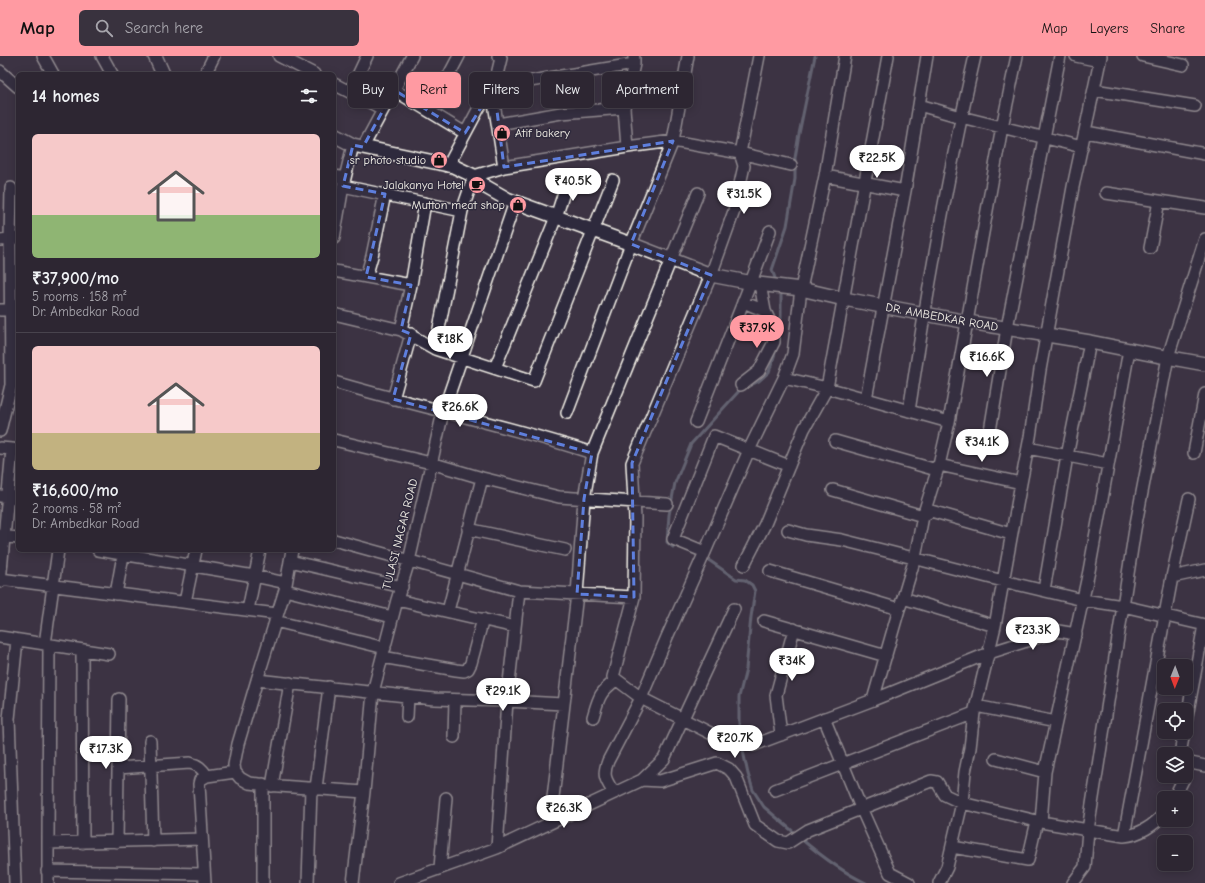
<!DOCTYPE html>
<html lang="en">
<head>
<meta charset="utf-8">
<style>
	:root { --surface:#2d2632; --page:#39323e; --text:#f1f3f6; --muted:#a7a5ac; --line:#48434d; --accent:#ff9aa2 }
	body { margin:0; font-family:"Comic Neue",sans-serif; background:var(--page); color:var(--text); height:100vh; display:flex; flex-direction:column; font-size:15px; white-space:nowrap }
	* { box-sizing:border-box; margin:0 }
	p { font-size:13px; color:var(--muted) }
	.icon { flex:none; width:22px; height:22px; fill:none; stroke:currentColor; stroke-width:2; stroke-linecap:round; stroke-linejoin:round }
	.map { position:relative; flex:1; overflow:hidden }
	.side { position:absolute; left:16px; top:16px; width:320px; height:480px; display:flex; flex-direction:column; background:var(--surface); border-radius:6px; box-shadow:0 2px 10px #0003,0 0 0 1px var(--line) }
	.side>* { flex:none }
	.guide { position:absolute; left:348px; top:16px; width:380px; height:36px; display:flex; gap:8px }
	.needle { width:26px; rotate:181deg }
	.buttons { position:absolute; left:1157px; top:603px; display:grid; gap:8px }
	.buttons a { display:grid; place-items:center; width:36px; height:36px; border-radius:6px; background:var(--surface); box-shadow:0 2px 10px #0003,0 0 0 1px var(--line); font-size:20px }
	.price { position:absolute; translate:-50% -34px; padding:0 9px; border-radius:14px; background:#fff; color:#222; font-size:13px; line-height:26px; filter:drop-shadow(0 1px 2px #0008) }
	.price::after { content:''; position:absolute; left:50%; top:24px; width:12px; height:9px; margin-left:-6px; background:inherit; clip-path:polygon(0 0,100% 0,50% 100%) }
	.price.on { background:var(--accent); color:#111 }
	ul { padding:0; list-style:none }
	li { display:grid; align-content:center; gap:8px; height:212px; padding:0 16px }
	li+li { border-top:1px solid var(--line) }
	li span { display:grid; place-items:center; height:124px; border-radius:6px; color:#555 }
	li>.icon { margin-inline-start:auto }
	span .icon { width:72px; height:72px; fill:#fffc; stroke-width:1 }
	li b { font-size:17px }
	h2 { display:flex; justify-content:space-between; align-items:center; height:48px; padding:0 16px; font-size:17px }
	.chip { padding:0 14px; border-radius:6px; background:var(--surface); box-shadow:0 2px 10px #0003,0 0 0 1px var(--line); font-size:14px; line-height:36px }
	.chip.on { background:var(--accent); color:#111 }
	header { display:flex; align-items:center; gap:24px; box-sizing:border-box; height:56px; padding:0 20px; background:var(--accent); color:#111 }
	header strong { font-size:19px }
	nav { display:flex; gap:22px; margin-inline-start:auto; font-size:14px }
	.search { width:280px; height:36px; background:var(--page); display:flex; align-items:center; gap:10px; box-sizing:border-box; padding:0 14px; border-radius:6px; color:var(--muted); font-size:15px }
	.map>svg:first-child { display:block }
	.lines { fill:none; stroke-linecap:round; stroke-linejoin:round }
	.stream { stroke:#929ca7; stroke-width:3 }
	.minor-casing { stroke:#f4f1e8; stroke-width:14 }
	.tertiary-casing { stroke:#f4f1e8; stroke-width:16 }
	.minor { stroke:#2f2a3d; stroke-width:11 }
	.tertiary { stroke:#2f2a3d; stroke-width:13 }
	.marked { fill:none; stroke:#5e7fdd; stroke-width:3; stroke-dasharray:8 5; stroke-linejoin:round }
	.labels { text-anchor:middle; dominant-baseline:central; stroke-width:3; stroke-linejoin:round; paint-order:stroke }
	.poi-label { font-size:12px; fill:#f4f1e8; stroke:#2f2a3d; text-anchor:end }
	.street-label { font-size:12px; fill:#f4f1e8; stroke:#2f2a3d }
</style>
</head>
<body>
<header>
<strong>Map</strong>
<div class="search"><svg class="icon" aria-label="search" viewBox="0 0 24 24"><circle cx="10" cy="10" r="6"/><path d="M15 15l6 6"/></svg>Search here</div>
<nav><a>Map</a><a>Layers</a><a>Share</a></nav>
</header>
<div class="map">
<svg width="1205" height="827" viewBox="0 0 1205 827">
	<rect width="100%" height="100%" fill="#3c3343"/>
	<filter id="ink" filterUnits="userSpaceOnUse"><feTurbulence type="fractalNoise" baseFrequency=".025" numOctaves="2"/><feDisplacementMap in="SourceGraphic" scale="8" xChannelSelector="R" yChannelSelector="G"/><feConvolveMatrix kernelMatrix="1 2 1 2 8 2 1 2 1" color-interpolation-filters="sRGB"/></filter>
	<g filter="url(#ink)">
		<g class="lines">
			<path class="stream" d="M775 222 772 214 787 170 795 123V102L799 78 815 0
				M779 283 781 272V237
				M776 294 769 316 759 325 739 335 691 388 675 427 669 459 667 486 673 491 677 490 683 492 710 505 736 523 745 524 752 529 755 535 751 561 746 613 739 641V671L743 695 748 718 753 734 764 751 796 778
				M800 782C820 799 842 816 866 827"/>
			<g class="minor-casing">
				<path id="minor" d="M43 0 53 18
					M102 0 112 18
					M279 0 314 18
					M1076 0 1100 5
					M1143 0 1183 9
					M0 15 18 31
					M205 18 214 0
					M334 28 383 53
					M394 34 465 77
					M1094 34 1195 50
					M350 36 367 0
					M919 49 961 61 1082 91
					M624 52 634 8V2
					M430 55 459 0
					M498 68 561 57 624 52 627 91 673 85 740 97 791 109
					M1086 76 1205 98
					M363 91 412 0
					M448 110 479 52 494 31 634 8
					M504 111 627 91
					M334 120 345 122
					M825 120 905 135
					M343 130 462 155
					M1106 137 1205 152
					M334 182 343 130 353 89
					M0 184 18 182
					M1150 192 1159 145
					M334 215 411 229
					M366 221 372 200 385 138
					M743 246 765 255 760 228
					M0 254H18
					M334 258 401 274 411 229 425 147
					M401 274 435 293 534 325 613 124
					M435 293 462 155 474 120 504 111 493 41 494 31 501 2 498 0
					M495 312 556 161 568 124
					M784 322 827 332 949 366
					M334 326C419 351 507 369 592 397
					M741 329 759 315 774 286V274L765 255
					M393 343 411 278
					M866 343 905 135 927 0
					M909 355C927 236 948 117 975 0
					M567 357 631 188 673 85 688 0
					M696 366 751 226 770 175
					M0 375 11 329 10 183 11 132
					M990 375 1007 272 1060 0
					M334 384 431 407 482 422 559 441 667 448
					M835 385 933 413 939 409 1021 427
					M0 392 12 393
					M1028 392 1108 408
					M1194 397 1205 338
					M833 434 923 460 931 455 1011 478
					M0 440 18 442
					M1189 443 1172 521 1124 780 1088 774 1135 473 1168 301 1205 183
					M468 473 565 494
					M788 474 806 479 842 484 882 494 1003 525 1083 544 1123 550 1205 569
					M0 480 18 482
					M334 484 519 535 634 541
					M98 494 254 520 286 527
					M292 494 285 534 392 561
					M705 496 673 483 714 380 789 410
					M290 505 402 531
					M744 509 765 468 804 373 827 332 888 0
					M770 515 899 553
					M1172 521 1205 514
					M0 523 277 558
					M0 526 12 393 18 394
					M285 534 257 624 434 643 507 645 519 535
					M1044 534 1067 400 1090 286
					M116 538 124 494
					M903 542 995 570
					M397 544 515 571
					M185 546 196 494
					M248 554 260 494
					M448 555 482 422
					M275 565 385 592
					M764 565 886 600
					M0 581 109 598
					M45 588 58 494
					M49 589 48 787 202 783
					M82 594 83 787
					M382 601 456 614 464 615 468 613 471 607 483 563
					M257 624 238 688 234 709 235 716 240 722 249 727 279 730 364 736
					M873 644 899 553 903 542 915 502 923 460 939 409 949 366 1002 71 1017 0
					M976 650 1056 666
					M407 661 408 640
					M593 661C599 641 599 637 616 624
					M824 662 861 752 890 817 909 827
					M1186 666 1204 569
					M781 679 776 639 794 573
					M454 681 455 644
					M722 683 641 642 667 581 705 496 749 394 784 322 793 298 801 233 825 120 845 0
					M150 685 153 785
					M754 689 873 644 989 597 1058 575 1076 578
					M1180 698 1184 676
					M996 703 1045 716 1041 766
					M1186 706 1205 710
					M118 712 190 707C198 709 202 712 207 720
					M1045 716 1089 515 1129 294
					M642 724 660 725 717 707 729 713 736 721 755 769 778 785 788 787 808 774 931 725 937 726 945 739 962 747 965 716 970 692 974 657 995 570 1021 427 1030 381 1040 314 1073 131 1101 0
					M272 730 290 627
					M316 732 329 631
					M775 734 974 657
					M614 737C606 724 602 720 608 705L641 642 613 621 634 541 635 462 632 407 711 219 734 155 744 110 740 97 759 0
					M1174 742 1185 720
					M550 767 577 538 584 443 592 397 698 137
					M1124 780C1139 779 1155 769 1164 757
					M117 786 119 643
					M952 791 1028 804 1037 765
					M497 792 507 645 563 648
					M440 812 446 742
					M47 815 204 818
					M15 827 9 663 17 584
					M48 827V787
					M205 827 199 728 200 724 207 720 235 716
					M263 827V728
					M308 827 311 732
					M353 827 364 736 373 636 397 544 409 505 443 356 515 146
					M399 827 497 792 642 724 664 703 734 553
					M939 827 947 811 962 747 1041 766 1088 774 1085 811 1073 827"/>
			</g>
			<g class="tertiary-casing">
				<g id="tertiary">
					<path d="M155 0 163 18"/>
					<path id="s1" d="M334 79 353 89 453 110 474 120 486 131 507 143 631 188 711 219 758 228 801 233 844 243 968 266 1090 286 1155 299 1205 308"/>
				</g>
			</g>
			<use href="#minor" class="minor"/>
			<use href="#tertiary" class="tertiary"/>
		</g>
	</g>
	<path d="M0 0H1205V827H0ZM494 31 504 111 673 85 631 188 711 219 632 407 634 541 577 538 584 443 592 397 393 343 411 278 401 274 411 229 366 221 385 138 343 130 353 89 363 91 394 34 465 77Z" fill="#3c3343" fill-opacity=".55" fill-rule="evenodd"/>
	<path class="marked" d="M494 31 504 111 673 85 631 188 711 219 632 407 634 541 577 538 584 443 592 397 393 343 411 278 401 274 411 229 366 221 385 138 343 130 353 89 363 91 394 34 465 77Z"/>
	<defs>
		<g id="shop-disc" transform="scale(0.9)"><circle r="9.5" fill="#ff9aa2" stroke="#2f2a3d"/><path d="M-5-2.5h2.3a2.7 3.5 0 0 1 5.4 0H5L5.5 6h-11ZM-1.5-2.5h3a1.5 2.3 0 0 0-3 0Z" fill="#111"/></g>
		<g id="cafe-disc" transform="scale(0.9)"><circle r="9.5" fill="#ff9aa2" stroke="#2f2a3d"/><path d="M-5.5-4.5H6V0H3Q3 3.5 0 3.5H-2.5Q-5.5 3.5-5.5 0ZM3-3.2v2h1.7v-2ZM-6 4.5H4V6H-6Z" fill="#111"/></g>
	</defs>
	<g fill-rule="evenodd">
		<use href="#shop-disc" x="502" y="77"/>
		<use href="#shop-disc" x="439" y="104"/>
		<use href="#cafe-disc" x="477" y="129"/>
		<use href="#shop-disc" x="518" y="149"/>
	</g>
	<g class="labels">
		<g class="poi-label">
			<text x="515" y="77" text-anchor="start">Atif bakery</text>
			<text x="426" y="104">sr photo studio</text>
			<text x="464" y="129">Jalakanya Hotel</text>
			<text x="505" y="149">Mutton meat shop</text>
		</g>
		<g class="street-label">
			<text stroke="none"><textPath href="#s1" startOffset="640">DR. AMBEDKAR ROAD</textPath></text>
			<text transform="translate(400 478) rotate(-76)">TULASI NAGAR ROAD</text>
		</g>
	</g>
</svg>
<div class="buttons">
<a><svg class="needle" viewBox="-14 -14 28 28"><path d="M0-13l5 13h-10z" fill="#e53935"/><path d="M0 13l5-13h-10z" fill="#a7a5ac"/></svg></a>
<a><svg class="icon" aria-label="locate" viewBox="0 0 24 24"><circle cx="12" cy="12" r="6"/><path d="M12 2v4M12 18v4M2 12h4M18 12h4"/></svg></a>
<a><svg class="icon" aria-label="layers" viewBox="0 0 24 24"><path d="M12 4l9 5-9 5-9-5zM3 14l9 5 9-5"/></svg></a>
<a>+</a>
<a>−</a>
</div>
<b class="price" style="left:877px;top:123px">₹22.5K</b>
<b class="price" style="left:573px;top:146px">₹40.5K</b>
<b class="price" style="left:744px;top:159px">₹31.5K</b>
<b class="price on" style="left:757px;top:293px">₹37.9K</b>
<b class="price" style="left:450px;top:304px">₹18K</b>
<b class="price" style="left:987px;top:322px">₹16.6K</b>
<b class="price" style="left:460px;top:372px">₹26.6K</b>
<b class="price" style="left:982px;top:407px">₹34.1K</b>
<b class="price" style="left:1033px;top:595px">₹23.3K</b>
<b class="price" style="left:792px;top:626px">₹34K</b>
<b class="price" style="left:503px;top:656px">₹29.1K</b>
<b class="price" style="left:735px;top:703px">₹20.7K</b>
<b class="price" style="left:106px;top:714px">₹17.3K</b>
<b class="price" style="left:564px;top:773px">₹26.3K</b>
<div class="guide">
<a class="chip">Buy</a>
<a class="chip on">Rent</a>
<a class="chip">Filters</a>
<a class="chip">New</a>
<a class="chip">Apartment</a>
</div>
<section class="side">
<h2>14 homes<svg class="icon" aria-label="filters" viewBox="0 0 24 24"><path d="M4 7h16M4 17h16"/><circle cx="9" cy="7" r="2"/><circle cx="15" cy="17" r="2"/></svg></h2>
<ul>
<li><span style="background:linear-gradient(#f6c9c9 65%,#8fb573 0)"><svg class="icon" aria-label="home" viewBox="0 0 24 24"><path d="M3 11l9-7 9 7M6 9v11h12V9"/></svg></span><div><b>₹37,900/mo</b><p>5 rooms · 158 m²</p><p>Dr. Ambedkar Road</p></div></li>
<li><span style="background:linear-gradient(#f6c9c9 70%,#c2b280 0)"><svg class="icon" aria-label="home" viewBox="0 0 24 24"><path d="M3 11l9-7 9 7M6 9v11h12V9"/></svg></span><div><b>₹16,600/mo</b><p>2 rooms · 58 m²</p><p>Dr. Ambedkar Road</p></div></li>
</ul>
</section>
</div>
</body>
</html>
